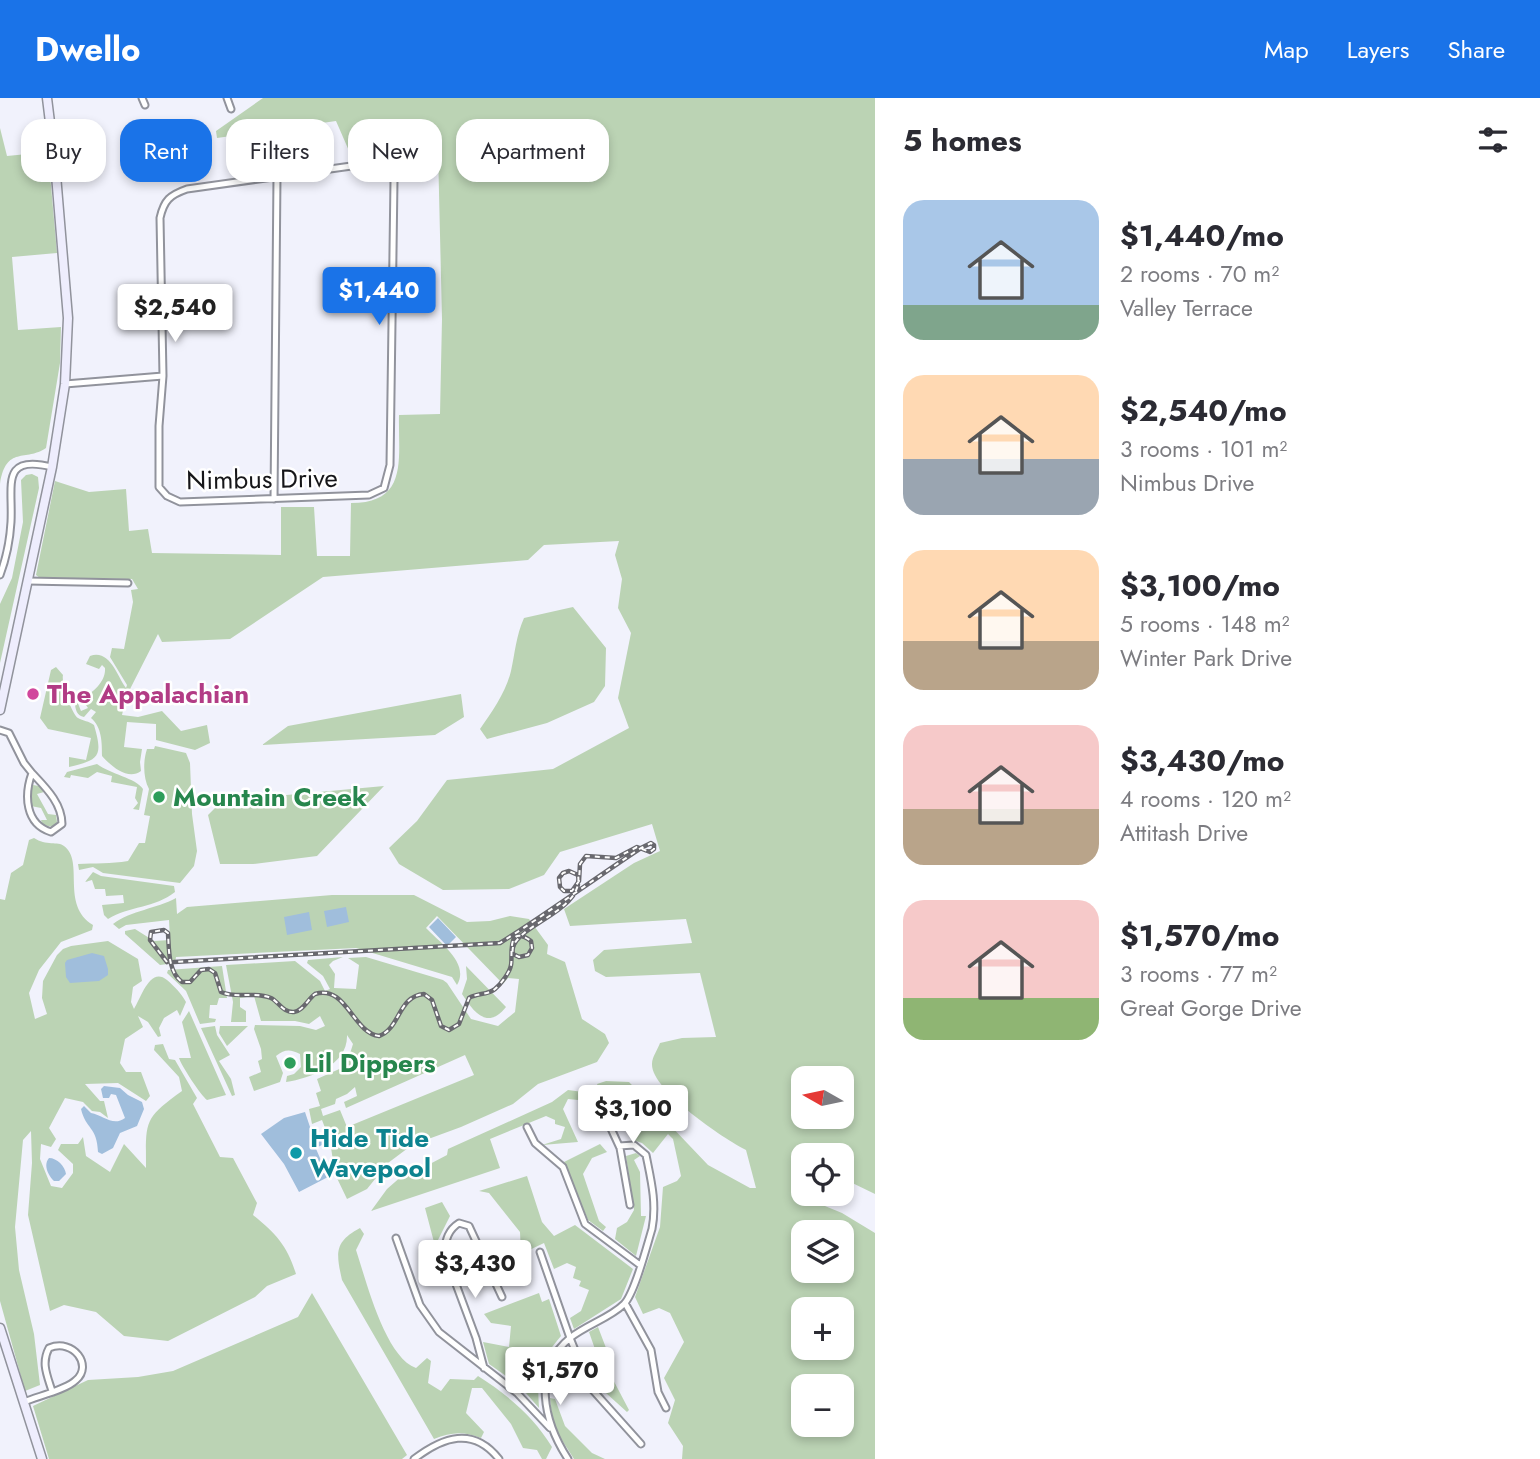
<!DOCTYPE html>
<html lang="en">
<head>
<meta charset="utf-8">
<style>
	:root { --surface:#fff; --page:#f7f7f7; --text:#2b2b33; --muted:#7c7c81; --accent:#1a73e8 }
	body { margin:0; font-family:Jost,sans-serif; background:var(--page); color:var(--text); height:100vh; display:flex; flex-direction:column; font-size:26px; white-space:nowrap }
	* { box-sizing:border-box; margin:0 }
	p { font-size:23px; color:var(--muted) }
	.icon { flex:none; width:38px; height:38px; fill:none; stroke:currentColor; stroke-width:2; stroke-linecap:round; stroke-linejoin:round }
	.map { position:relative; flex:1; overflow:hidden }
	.sheet { display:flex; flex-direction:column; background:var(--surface); width:665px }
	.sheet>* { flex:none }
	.hud { position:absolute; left:21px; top:21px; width:665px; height:63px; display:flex; gap:14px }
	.needle { width:46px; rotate:279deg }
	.tools { position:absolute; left:791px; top:968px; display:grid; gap:14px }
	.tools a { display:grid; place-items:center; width:63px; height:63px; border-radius:14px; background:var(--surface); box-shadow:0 4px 10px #0003; font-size:35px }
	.price { position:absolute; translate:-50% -60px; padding:0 16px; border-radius:7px; background:#fff; color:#222; font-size:23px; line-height:46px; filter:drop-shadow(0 2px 4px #0008) }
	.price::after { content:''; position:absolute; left:50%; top:42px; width:21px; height:16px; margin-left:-10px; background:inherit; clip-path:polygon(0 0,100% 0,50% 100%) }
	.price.current { background:var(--accent); color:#fff }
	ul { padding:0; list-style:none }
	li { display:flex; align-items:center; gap:21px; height:175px; padding:0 28px }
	li span { display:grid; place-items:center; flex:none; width:196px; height:140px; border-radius:21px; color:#555 }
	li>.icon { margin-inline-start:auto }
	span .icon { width:84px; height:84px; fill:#fffc; stroke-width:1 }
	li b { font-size:30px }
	h2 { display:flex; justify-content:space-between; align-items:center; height:84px; padding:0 28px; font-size:30px }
	.chip { padding:0 24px; border-radius:21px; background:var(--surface); box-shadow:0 4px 10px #0003; font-size:24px; line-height:63px }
	.chip.current { background:var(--accent); color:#fff }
	header { display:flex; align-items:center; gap:42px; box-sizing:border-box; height:98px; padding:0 35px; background:var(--accent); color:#fff }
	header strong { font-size:33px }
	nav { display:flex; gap:38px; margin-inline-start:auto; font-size:24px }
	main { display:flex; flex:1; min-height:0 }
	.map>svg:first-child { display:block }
	.green { fill:#bbd3b4; fill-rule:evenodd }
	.water { fill:#a0bedc }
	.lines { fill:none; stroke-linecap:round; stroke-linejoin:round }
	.street-casing { stroke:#91939c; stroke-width:9 }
	.secondary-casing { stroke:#91939c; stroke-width:11 }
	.street { stroke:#fff; stroke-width:5 }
	.secondary { stroke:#eeedfd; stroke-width:8 }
	.rail-casing { stroke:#68686e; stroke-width:4.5 }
	.rail { stroke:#fff; stroke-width:2; stroke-dasharray:5; stroke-linecap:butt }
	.hotel-dot { fill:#d1479c; stroke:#fff; stroke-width:2.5 }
	.leisure-dot { fill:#2e9e5b; stroke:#fff; stroke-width:2.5 }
	.culture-dot { fill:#0f9aa8; stroke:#fff; stroke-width:2.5 }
	.labels { text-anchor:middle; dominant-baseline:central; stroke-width:5; stroke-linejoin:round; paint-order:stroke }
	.street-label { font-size:26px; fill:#161619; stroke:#fff }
	.hotel-label { font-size:26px; font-weight:bold; fill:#b23c85; stroke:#fff; text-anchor:start }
	.leisure-label { font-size:26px; font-weight:bold; fill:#27864d; stroke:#fff; text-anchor:start }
	.culture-label { font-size:26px; font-weight:bold; fill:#0d838f; stroke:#fff; text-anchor:start }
</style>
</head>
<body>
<header>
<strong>Dwello</strong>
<nav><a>Map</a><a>Layers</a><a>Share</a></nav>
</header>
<main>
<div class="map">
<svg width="875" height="1361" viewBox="0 0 875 1361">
	<rect width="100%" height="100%" fill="#f1f2fc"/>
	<path class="green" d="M263 0H875V1096L842 1080V1057H803V1096H809L803 1099 842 1115 875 1135V1361H682L683 1348 668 1325 675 1302 664 1280 684 1244 670 1215 659 1210 643 1216 635 1199 660 1129 663 1089 677 1083 681 1078 673 1041 668 1036 653 1055 642 1045 633 1042 632 1012 627 1008V995L613 992 601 996 597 986 606 983 629 984 708 1067 750 1090H756L746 1052C724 1041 651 992 652 966 652 959 658 951 660 945L682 940 716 939 700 875 606 879 595 873 593 862 604 852 692 845 686 821 570 828 564 811 634 765 660 753 652 726 560 754 544 777 509 791 443 792 399 766 389 750 417 723 447 682 553 671 629 630 618 600 631 535 618 510 622 481 615 457 619 443 544 447 528 462 323 479 230 541 162 544 158 536 126 599 122 617 138 619 162 613 181 633 207 627 210 645 195 652 156 642V626L127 624 124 649 142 651 140 664 141 673C128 683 111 668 102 658 102 645 102 629 91 620L96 614 91 611 84 619C77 618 75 611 75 605L77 603 81 613 88 610 82 601C93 594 106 584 105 570L102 567 99 571 86 566 90 558C110 551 117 578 126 590L127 587 110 559 112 550 124 551 133 504 131 492 138 491 132 481 40 480 36 477 55 383 89 394 126 391 129 433 148 431 152 455 281 457V409H314L317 458H350L351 405C409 405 398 360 399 317L440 316 442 221 438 52 382 56 353 62 336 23 217 40 216 33ZM842 980V1018H803V980ZM803 1134H842V1172H803ZM842 1211V1250H803V1211ZM842 1288V1326H803V1288Z
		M0 30 7 58 48 54 57 155 12 159 18 232 61 229 60 265 46 350C26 364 6 347 0 386Z
		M32 376 38 379 39 390 0 565V506L12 480 23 424 21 382 26 377Z
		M573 509 606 550 605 588 594 604 547 625 487 641 480 631C492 614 506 594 511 573 515 555 516 538 524 520Z
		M56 569 63 577C61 585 72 616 78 620 83 623 89 623 94 627 103 658 100 662 69 669V659L86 662 91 640 48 631 40 620 51 572Z
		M461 596 464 619 435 637 262 647 288 628Z
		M155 648 186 655 190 665 192 716 197 753 194 768 180 785 103 775 93 769 79 772 78 766C95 765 111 766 128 763L139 745H145L150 718 144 717 149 691C143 680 143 663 147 651H154Z
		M97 666C110 676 136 680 143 691L139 712 133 711 138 705 135 700 137 689 111 684 112 678 97 674 88 680 71 677 70 680 64 679 67 674Z
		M33 687 39 688 44 694 37 696 48 716 56 717 57 724 54 729 43 727 41 722H47L41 710 31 708 29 697Z
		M384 688 317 758 253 766H220L208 717 222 703Z
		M34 740C46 748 58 743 64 748 85 763 60 807 93 827L92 832 61 844 39 872 29 895 35 921 47 916 42 900 43 883 57 857 63 851 71 848 108 843 138 861 142 883 133 889 131 904 134 911C141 900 150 868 167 882 175 889 181 895 186 904L180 918 177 912 164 920 159 930 161 938 158 939 148 924 138 918 143 929 125 941 120 965 126 974H141L150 998 146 1003 118 985 85 986 100 1003H104L108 1020 100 1014 92 1013 83 1004 65 1000 49 1030 56 1041 51 1049 41 1046 40 1061 51 1088 62 1090 73 1075V1066L58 1052 61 1046H78L83 1039 86 1058 110 1074 124 1046 146 1070C146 1023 143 1021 182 993L179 979 154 952 155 947 163 946 169 961 175 962 197 1000 193 1006 220 1059 233 1060 257 1105 253 1117C276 1136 287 1147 296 1176L267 1188 255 1199 168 1243 124 1238 96 1214 64 1207 50 1213 28 1117 32 1065 31 1033 23 1042 15 1129 19 1172 34 1236 40 1287 25 1293 0 1203V801L5 802 11 775 23 767 29 742Z
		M93 774 101 778 174 788 175 794C155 810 129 808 108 821L104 817 102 807 124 805 123 797 106 798 105 791H95L92 782 85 784Z
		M332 797H414L467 824 490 823 510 818 529 821 548 847 547 856 565 864 582 921 605 936 609 945 597 964 538 986 513 1006 461 1029 412 1047 388 1065 367 1091 347 1101 335 1076 330 1043 322 1022 312 1026 309 1011 320 1008 316 995 321 993 317 981 346 968 353 946 347 937C348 967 311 980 286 984L287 978 294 976 301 969 300 956C290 951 285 951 276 958L283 975 280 984 254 993 249 979 261 974 258 963 262 961 261 951 254 931 255 927 300 928 316 932 325 928 320 918 309 926 295 923H261L254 898 240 900V909L246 913V924H231L233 904 226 867 295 863 320 883 325 893 330 891 323 878 307 865 308 862 343 859 333 863 329 867 335 876 334 890 356 891 359 867 348 860 366 859 443 882 447 885 471 921 498 928 515 914 519 881 508 880 503 886 437 818 426 830C440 845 470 865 457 887L452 879 356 850 176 859 175 865 160 867 125 836V833L135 831 154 843 170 842 169 822 126 827 119 831 113 826C132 812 156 811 176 800L177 816 187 809ZM465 957 474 977 347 1029 340 1012 323 1018 321 1011 335 1006 336 1001 347 996 355 989 357 998 344 1004 346 1010Z
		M222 868 227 900H219L217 907H210L209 920 216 921 215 924 200 926 186 893 167 875 168 872Z
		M466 868 506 909C487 933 473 913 462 896L467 881Z
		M189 913 226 997 207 1002C201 998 181 967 179 960H191L182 924Z
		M215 928 217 937 230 957 219 963 231 981 235 997 232 998 201 930Z
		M220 928H248L227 948 219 935Z
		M568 992 583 994 578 1002 568 1001 563 1011 578 1044 542 1047 561 1041 565 1029 555 1026V1022L546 1018 490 1041 500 1070 371 1113 387 1091 411 1070 426 1068 447 1057 448 1051 552 1004Z
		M600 1046 607 1054 592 1060 583 1076 599 1123 606 1129 603 1133 588 1122 564 1064Z
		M636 1055 640 1058 634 1062 640 1074 641 1118H646L636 1158 615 1141 617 1130 627 1124 634 1112 626 1058Z
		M527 1078 542 1124 554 1138 575 1127 633 1171 621 1201 574 1231 570 1220 581 1213 589 1192 579 1188 581 1183 573 1180 576 1169 567 1165 554 1171 544 1145 521 1156 520 1134 489 1095 479 1093Z
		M442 1104 450 1118 435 1148 425 1110Z
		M360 1130 364 1136 356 1152C366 1182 385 1259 416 1270L427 1260 431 1263 428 1285 441 1293 450 1281 474 1282 478 1278C508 1297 534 1319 552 1349L546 1361H542L537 1352 523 1350 511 1326 482 1290H472L466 1315 484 1334 481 1340C464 1333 451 1334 434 1341L342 1182C336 1155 334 1144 360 1130Z
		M312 1195 407 1357 402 1361H49L33 1308 88 1282 138 1279 173 1273 298 1219Z
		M539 1195 542 1204 549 1201 561 1238C537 1267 537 1272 539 1310L519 1287 489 1266 483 1244 509 1249 511 1228 491 1225 484 1216Z
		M598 1229 611 1263 609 1274 629 1312 627 1314 596 1286 589 1269 596 1254 589 1234Z
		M550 1300 555 1301 565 1328 592 1355 605 1361H574L553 1328Z"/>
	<path class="water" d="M346 809 349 824 327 829 324 813Z
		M309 814 312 832 287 837 284 819Z
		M438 820 456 839 447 848 429 829Z
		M92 855 104 858 108 871V877L99 883 70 885 66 879 65 865 67 862Z
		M104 988 120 990 128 997 142 1004 144 1011 137 1028 120 1035 113 1050 102 1056 98 1054C97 1028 86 1032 81 1011L84 1008 91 1015C103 1017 113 1029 125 1020L116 997 111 996 109 1000H103L101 991Z
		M305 1014 314 1041 317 1036H322L320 1041 324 1046 318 1049 314 1046 328 1079 299 1094 284 1066 261 1036 284 1020Z
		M49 1060C57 1060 65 1068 66 1076L59 1083H54C48 1077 43 1067 49 1060Z"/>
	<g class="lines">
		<g class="street-casing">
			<path id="street" d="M142 0 145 7
				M227 0 231 11
				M380 64 390 68 394 82 390 367 384 390 369 397 180 404 167 398 159 389V328L163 278 160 120C164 102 170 97 187 91Z
				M65 286 163 278
				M274 401 277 78
				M0 477C6 461 10 441 11 424 13 388 0 356 52 369
				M28 483 128 485
				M0 632 9 635 24 665 32 675
				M32 675C45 689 62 705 62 726L51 734C25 726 24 697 32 675Z
				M596 998 620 1050 630 1107
				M527 1029 535 1045 563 1069 585 1126 640 1167
				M396 1140 420 1207 439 1234 517 1295 550 1330
				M540 1154 570 1240 590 1289 641 1346
				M625 1205 651 1252 658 1294 666 1310
				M484 1270 476 1240 444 1154C446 1141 448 1132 459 1125L469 1128 502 1199
				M24 1304C38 1298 66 1292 76 1282 93 1268 74 1240 49 1250 41 1265 47 1277 52 1293
				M414 1361C443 1339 473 1328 499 1361
				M568 1361C544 1324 531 1272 570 1240 586 1227 610 1220 624 1206 635 1195 647 1147 652 1131 657 1105 651 1082 646 1057L634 1047 619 1048"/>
		</g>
		<g class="secondary-casing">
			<path id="secondary" d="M0 612 52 369 65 286 68 220 55 65 47 0
				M0 1230 42 1361"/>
		</g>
		<use href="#street" class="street"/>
		<use href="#secondary" class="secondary"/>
		<g class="rail-casing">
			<path id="rail" d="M167 864 150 842 151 834 164 832 168 835C169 851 168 874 182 884H190L201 872 209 871 215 875 221 894C237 901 255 893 271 900 279 904 283 915 294 914 303 913 308 901 315 896 346 886 353 935 379 938 400 931 398 898 424 896L432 902 441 928 449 932 459 926 469 900C477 895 488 897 495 891 501 886 510 874 511 867 513 858 506 825 531 843L532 850 528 857 519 859 513 856C506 829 585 815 578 777L569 773 563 775 559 780 560 789 564 793H572L579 783 580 766 586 758 616 760 637 749 650 754 654 751V747L651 745 641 750C594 781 548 815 500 845L174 864"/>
		</g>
		<use href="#rail" class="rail"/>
	</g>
	<circle class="hotel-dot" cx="33" cy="596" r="7"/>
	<g class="leisure-dot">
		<circle cx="159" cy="699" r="7"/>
		<circle cx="290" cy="965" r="7"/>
	</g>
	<circle class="culture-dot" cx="296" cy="1055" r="7"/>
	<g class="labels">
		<g class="street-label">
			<text transform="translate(262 381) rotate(-1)">Nimbus Drive</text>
		</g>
		<g class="hotel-label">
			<text x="47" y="596">The Appalachian</text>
		</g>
		<g class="leisure-label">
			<text x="173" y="699">Mountain Creek</text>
			<text x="304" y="965">Lil Dippers</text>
		</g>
		<g class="culture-label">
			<text x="310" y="1040">Hide Tide<tspan x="310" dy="30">Wavepool</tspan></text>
		</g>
	</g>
</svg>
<div class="tools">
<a><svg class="needle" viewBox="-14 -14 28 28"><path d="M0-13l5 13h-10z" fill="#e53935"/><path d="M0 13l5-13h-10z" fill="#7c7c81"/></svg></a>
<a><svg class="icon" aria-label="locate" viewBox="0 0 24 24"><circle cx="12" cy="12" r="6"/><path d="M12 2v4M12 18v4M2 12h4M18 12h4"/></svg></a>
<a><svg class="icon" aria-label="layers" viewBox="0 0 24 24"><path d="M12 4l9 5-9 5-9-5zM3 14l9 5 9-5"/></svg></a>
<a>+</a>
<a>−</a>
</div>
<b class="price current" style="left:379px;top:229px">$1,440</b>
<b class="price" style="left:175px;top:246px">$2,540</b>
<b class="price" style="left:633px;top:1047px">$3,100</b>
<b class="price" style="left:475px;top:1202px">$3,430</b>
<b class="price" style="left:560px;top:1309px">$1,570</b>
<div class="hud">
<a class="chip">Buy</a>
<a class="chip current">Rent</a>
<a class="chip">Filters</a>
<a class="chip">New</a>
<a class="chip">Apartment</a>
</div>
</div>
<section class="sheet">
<h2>5 homes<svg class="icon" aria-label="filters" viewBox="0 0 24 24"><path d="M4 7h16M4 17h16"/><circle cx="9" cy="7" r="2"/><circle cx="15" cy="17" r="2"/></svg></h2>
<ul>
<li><span style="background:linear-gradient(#a9c7e8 75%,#7fa58c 0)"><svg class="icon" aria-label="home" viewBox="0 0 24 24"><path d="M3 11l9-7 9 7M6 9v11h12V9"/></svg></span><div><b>$1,440/mo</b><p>2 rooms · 70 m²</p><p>Valley Terrace</p></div></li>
<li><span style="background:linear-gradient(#ffd9b3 60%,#9aa5b1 0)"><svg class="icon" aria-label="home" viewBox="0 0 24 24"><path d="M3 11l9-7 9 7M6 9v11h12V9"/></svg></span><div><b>$2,540/mo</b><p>3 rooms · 101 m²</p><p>Nimbus Drive</p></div></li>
<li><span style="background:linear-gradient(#ffd9b3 65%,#b9a48a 0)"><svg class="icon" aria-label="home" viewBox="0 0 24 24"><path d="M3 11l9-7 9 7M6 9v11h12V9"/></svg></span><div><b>$3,100/mo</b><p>5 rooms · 148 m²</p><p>Winter Park Drive</p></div></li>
<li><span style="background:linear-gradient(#f6c9c9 60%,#b9a48a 0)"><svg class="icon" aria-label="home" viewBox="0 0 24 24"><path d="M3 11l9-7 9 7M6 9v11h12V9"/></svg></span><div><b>$3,430/mo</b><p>4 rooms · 120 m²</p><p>Attitash Drive</p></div></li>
<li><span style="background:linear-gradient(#f6c9c9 70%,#8fb573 0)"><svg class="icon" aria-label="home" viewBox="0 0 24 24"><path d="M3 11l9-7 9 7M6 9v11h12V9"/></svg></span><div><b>$1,570/mo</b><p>3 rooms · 77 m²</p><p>Great Gorge Drive</p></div></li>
</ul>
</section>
</main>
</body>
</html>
